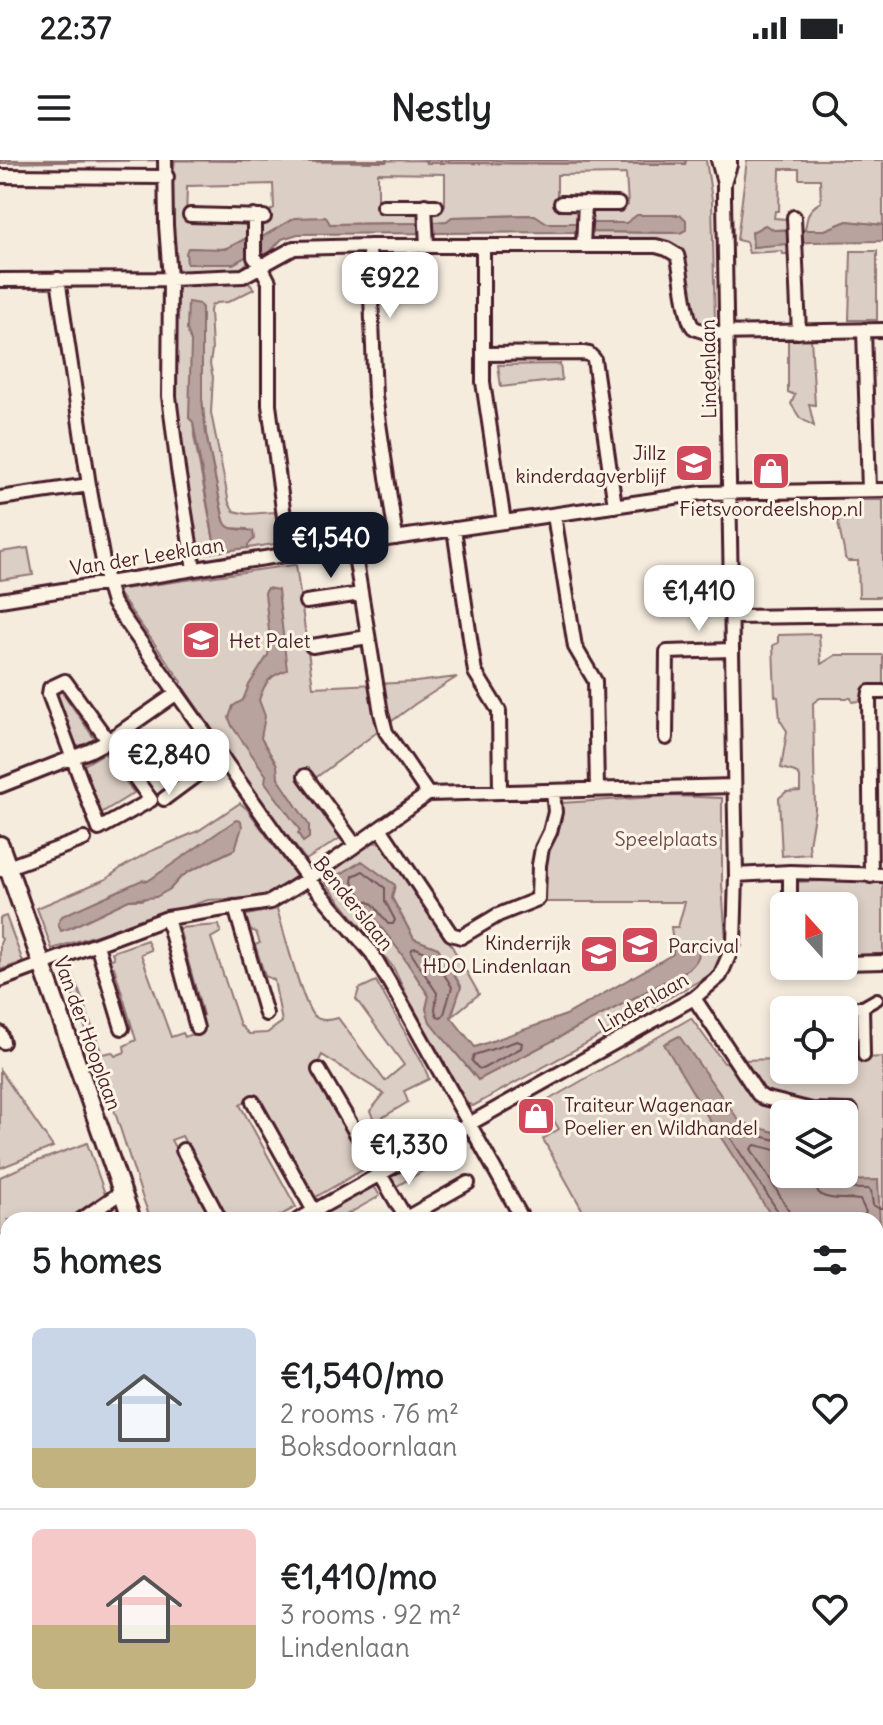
<!DOCTYPE html>
<html lang="en">
<head>
<meta charset="utf-8">
<style>
	:root { --surface:#fff; --page:#f2f2f2; --text:#202124; --muted:#757577; --line:#e0e0e0; --accent:#111827 }
	body { margin:0; font-family:Delius,sans-serif; background:var(--page); color:var(--text); height:100vh; display:flex; flex-direction:column; font-size:30px; white-space:nowrap }
	* { box-sizing:border-box; margin:0 }
	p { font-size:26px; color:var(--muted) }
	.icon { flex:none; width:44px; height:44px; fill:none; stroke:currentColor; stroke-width:2; stroke-linecap:round; stroke-linejoin:round }
	.map { position:relative; flex:1; overflow:hidden }
	.panel { position:absolute; left:0px; top:1052px; width:884px; height:514px; display:flex; flex-direction:column; background:var(--surface); border-radius:24px 24px 0 0; box-shadow:0 4px 12px #0003 }
	.panel>* { flex:none }
	.needle { width:52px; rotate:339deg }
	.fabs { position:absolute; left:770px; top:732px; display:grid; gap:16px }
	.fabs a { display:grid; place-items:center; width:88px; height:88px; border-radius:12px; background:var(--surface); box-shadow:0 4px 12px #0003; font-size:40px }
	.price { position:absolute; translate:-50% -68px; padding:0 18px; border-radius:16px; background:#fff; color:#222; font-size:26px; line-height:52px; filter:drop-shadow(0 2px 4px #0008) }
	.price::after { content:''; position:absolute; left:50%; top:48px; width:24px; height:18px; margin-left:-12px; background:inherit; clip-path:polygon(0 0,100% 0,50% 100%) }
	.price.selected { background:var(--accent); color:#fff }
	ul { padding:0; list-style:none }
	li { display:flex; align-items:center; gap:24px; height:200px; padding:0 32px }
	li+li { border-top:2px solid var(--line) }
	li span { display:grid; place-items:center; flex:none; width:224px; height:160px; border-radius:12px; color:#555 }
	li>.icon { margin-inline-start:auto }
	span .icon { width:96px; height:96px; fill:#fffc; stroke-width:1 }
	li b { font-size:34px }
	h2 { display:flex; justify-content:space-between; align-items:center; height:96px; padding:0 32px; font-size:34px }
	.status { display:flex; justify-content:space-between; align-items:center; height:56px; padding:0 40px; background:var(--surface); direction:ltr }
	.status svg { height:22px; fill:currentColor }
	header { display:flex; justify-content:space-between; align-items:center; height:104px; padding:0 32px; background:var(--surface); font-size:36px; font-weight:700 }
	.map>svg:first-child { display:block }
	.green { fill:#dbcec4; stroke:#927678; stroke-width:2; fill-rule:evenodd }
	.water { fill:#b8a39e; stroke:#8c6e70; stroke-width:2 }
	.lines { fill:none; stroke-linecap:round; stroke-linejoin:round }
	.shore { stroke:#765459; stroke-width:2 }
	.pedestrian-casing { stroke:#4a1f2b; stroke-width:16 }
	.minor-casing { stroke:#4a1f2b; stroke-width:18 }
	.tertiary-casing { stroke:#4a1f2b; stroke-width:22 }
	.pedestrian { stroke:#fcf5e5; stroke-width:10 }
	.minor { stroke:#fcf5e5; stroke-width:12 }
	.tertiary { stroke:#fcf5e5; stroke-width:16 }
	.labels { text-anchor:middle; dominant-baseline:central; stroke-width:6; stroke-linejoin:round; paint-order:stroke }
	.street-label { font-size:20px; fill:#4a1f2b; stroke:#fcf5e5 }
	.poi-label { font-size:20px; fill:#4a1f2b; stroke:#fcf5e5; text-anchor:start }
	.park-label { font-size:20px; fill:#6e4b51; stroke:#fcf5e5 }
</style>
</head>
<body>
<div class="status"><b>22:37</b><svg viewBox="0 0 49 12"><path d="M0 12V9h3v3zM5 12V6h3v6zM10 12V3h3v9zM15 12V0h3v12zM26 1h20v11H26zM47 4h2v5h-2z"/></svg></div>
<header><svg class="icon" aria-label="menu" viewBox="0 0 24 24"><path d="M4 6h16M4 12h16M4 18h16"/></svg>Nestly<svg class="icon" aria-label="search" viewBox="0 0 24 24"><circle cx="10" cy="10" r="6"/><path d="M15 15l6 6"/></svg></header>
<div class="map">
<svg width="883" height="1565" viewBox="0 0 883 1565">
	<rect width="100%" height="100%" fill="#f5ecde"/>
	<filter id="ink" filterUnits="userSpaceOnUse"><feTurbulence type="fractalNoise" baseFrequency=".0125" numOctaves="2"/><feDisplacementMap in="SourceGraphic" scale="16" xChannelSelector="R" yChannelSelector="G"/><feConvolveMatrix kernelMatrix="1 2 1 2 8 2 1 2 1" color-interpolation-filters="sRGB"/></filter>
	<g filter="url(#ink)">
		<path class="green" d="M175 0 293 2 424 0 427 3 685 4 686 0H706L712 40 715 162C707 167 702 165 696 160L686 103 681 94 588 80V72L680 73 626 63H587V52L591 48 625 47 628 45 626 14 557 15V44L582 47V63H547L534 55 452 57 447 61 430 63 429 53 433 49 445 45V14L378 13V50L417 49 422 52V63L330 64 257 80 261 57 274 48 273 24 187 26 186 60 242 59 247 64V78C240 80 236 85 229 87 218 92 201 88 188 88L233 104 247 96V103L239 111H181L175 106 173 99 172 24Z
			M747 0H883V65L847 61 825 70H805C807 56 808 49 821 42L820 19H799V9H780L779 51H775L774 58 786 59 788 69 774 70 754 87 793 82V90L789 94H783L782 91 749 93 746 82 737 80Z
			M851 91H877V160H849Z
			M249 123 254 129 228 142 216 143 211 146 210 151 212 190 210 204 213 217 211 253 229 343 234 351 247 354 275 352 281 383 248 388 247 369 229 368 225 365 206 274 202 239V149L187 169 191 182 194 276 216 392 199 395 176 269 174 128 179 124Z
			M788 178H811L815 245 809 244 814 266 800 258 791 244 795 235 788 232Z
			M560 204 562 220 501 227 498 205Z
			M859 340H883V437H859L858 401H848L845 398C844 385 839 373 838 360L859 359Z
			M28 388 33 415 0 420V392Z
			M293 405H296L313 527 416 522 457 517 415 544 310 622 342 677 306 700 267 649 181 524 182 522 116 430Z
			M819 474 821 504 836 495H883V525H870L859 541 852 542 851 538H820L813 543 815 649 809 684 810 694 782 696 779 638 786 632 800 631V617L795 612 781 608 787 571 780 560 778 537 775 536 773 485 778 483V475Z
			M60 529 96 581 79 591 53 533Z
			M105 593 134 633 101 653 84 605Z
			M673 636 722 638V724L726 782 720 802 713 813 699 821 473 946 467 943 409 840 393 807 320 716 368 682 383 683 450 783 479 834 451 857 461 826 438 788 414 779 392 738 367 749 401 793 429 836 426 849 478 920 689 809 699 788 686 787 673 783 671 767H678L685 742H545L548 688 556 673 561 643Z
			M240 643 247 649 296 716 271 733 253 738 208 740 52 789 37 748 106 719 121 708 149 692 198 671ZM235 689 188 712 180 718 170 729 141 740H129L148 721 163 712Z
			M883 719V797H844V746H793L792 722Z
			M277 749C283 768 303 847 314 856 321 862 330 860 338 858L385 921 404 905 356 839 359 829 376 821 423 904 429 919 404 931 408 942 375 962 370 951 384 934 322 895 314 911 366 1008 307 1042 249 939 240 945 296 1047 272 1060H226L182 976 171 980 213 1060H155L148 1052 142 1036 102 912 64 812 71 809 102 894 112 892 115 896 125 892 124 886 136 880 114 807H111L109 800 114 798 112 792 147 780 151 790 141 794 171 877 183 873 185 877 195 873 190 857 203 855 179 768 219 765 221 772 211 778 240 865 249 874 267 873 282 862 274 820 265 816 255 785 260 783 256 772 250 770 242 756Z
			M6 756 23 802 0 810V784L2 779 0 777V758Z
			M691 858 724 903 736 902V900L784 899V910H844V899L883 897V1156L876 1159V1060H588L543 979 559 969 543 943ZM784 954H844V1014H784Z
			M0 910 53 987 0 1008Z
			M458 978 463 988 395 1027 389 1016Z
			M87 983 105 1034 73 1056 74 1060H8V1077L6 1072 0 1074V1017L27 1005Z
			M374 1026 380 1036 337 1060H311Z
			M876 1509 883 1528V1565H476V1558H876Z"/>
		<path class="water" d="M0 0H387L386 2 175 0 0 3Z
			M424 0H686L685 4 427 3Z
			M535 55 547 63H582L581 72 298 74 282 79 269 93 247 96 233 104H187L186 93 188 88 225 89 247 78 257 80 294 58 326 57 330 64 422 63 447 61 452 57Z
			M637 55H681L686 60V70L680 73 588 72 587 63H626Z
			M847 61 883 65V81L811 82 753 87 752 72 765 65 774 70H825Z
			M188 142 199 144 202 148V239L206 274 223 357C227 374 238 367 253 371L254 379 248 385V388L216 392 193 262 189 258 191 182 187 169Z
			M267 428 278 430 287 510C269 516 265 522 259 540L265 556 261 578 277 605 278 618 309 665V678L303 682 298 673 300 671 297 666 265 622 266 615 232 566 229 558 233 546 243 540 249 525 268 495 270 481 265 433Z
			M236 660 241 661 242 667 235 689 188 712 180 718 170 729 156 737 129 740 70 768 61 771 58 764 62 756 142 720 148 721Z
			M362 701 395 725 392 738 414 779 438 788 461 827 451 857 475 887 566 855 673 794V783L686 787 699 788C700 798 696 802 689 809L478 920 430 862 426 849 429 836 401 793 367 749H361L339 715Z
			M679 876 740 962 784 975V1014H831L832 1021 878 1020 880 1066 876 1069V1060H774L704 951 664 884Z"/>
		<g class="lines">
			<path class="shore" d="M363 711 385 728V741L395 760 393 764H388L373 744 364 740 352 721 353 716Z
				M416 788 432 795 452 827 444 854 441 857 437 856 435 850 437 833 411 793 412 789Z
				M517 881 522 883 521 888 482 909 478 908 472 901 474 895Z
				M784 992 755 985 751 989 788 1049 791 1060
				M813 1014C814 1047 838 1036 860 1040L866 1052 861 1060
				M823 1014 824 1023 828 1028 868 1029 871 1031 873 1045 878 1048H883
				M780 1060 779 1053 725 969 724 965 729 963 737 970 784 982"/>
			<g class="pedestrian-casing">
				<path id="pedestrian" d="M790 847H863L864 896
					M863 847 877 839
					M778 861 784 862"/>
			</g>
			<g class="minor-casing">
				<path id="minor" d="M165 0 166 65 170 119 169 236 178 309 194 409
					M718 0 724 23
					M0 16 167 17
					M561 43 618 44
					M425 45 427 86
					M383 46H436
					M190 55 264 57
					M254 56V97L261 106 269 122V245L289 394
					M794 57 799 172
					M369 86 375 236 396 378
					M583 86 585 43
					M483 87V222L504 362
					M58 119 89 325 107 423 113 443 308 719 372 793 405 849 523 1060
					M0 120 170 119 243 116 294 88 369 86H656L667 89 677 95C682 110 685 159 693 167 698 171 706 172 712 173L883 170
					M864 170 869 330
					M483 194 583 193 589 194 594 199 615 346
					M0 338 89 325
					M554 355 575 487 595 521 597 630
					M454 369 475 512 499 551 500 632
					M353 384 381 553 386 572 428 634
					M0 440 353 384 702 333 883 330
					M306 442 361 434
					M732 457 883 455
					M312 486 368 477
					M65 521 151 640 99 669 49 534 50 528Z
					M666 578 667 492 731 490
					M305 616 355 685
					M0 626 89 591 108 581 177 533
					M164 639 222 596
					M380 668 451 774 461 777 498 755 538 739 539 705 542 688 550 672 555 652 553 631
					M0 710 84 679
					M790 712V746
					M736 715 790 712 883 715
					M871 716 869 539 870 532H883
					M235 747 266 854
					M167 758 197 868
					M97 785 122 868
					M844 803 883 802
					M0 820 167 758 270 742 308 719 428 634 734 626
					M694 838 758 934 764 938 812 950 851 951
					M0 873 3 882
					M319 910 407 1060
					M253 942 314 1051
					M183 990 220 1060
					M406 1058 468 1023
					M81 1060 123 1031
					M298 1060 694 838 720 816 734 784 736 715 724 39V23L730 5V0
					M0 1082 8 1111
					M0 1172 8 1170
					M880 1186 883 1193
					M0 1233 8 1231
					M0 1288 8 1320
					M65 1558 68 1565
					M124 1565 143 1558"/>
			</g>
			<g class="tertiary-casing">
				<path id="tertiary" d="M0 685 132 1060
					M876 1363 883 1360
					M339 1558V1565
					M285 1565V1558"/>
			</g>
			<use href="#pedestrian" class="pedestrian"/>
			<use href="#minor" class="minor"/>
			<use href="#tertiary" class="tertiary"/>
		</g>
	</g>
	<defs>
		<g id="school-square" transform="scale(2)"><rect x="-9" y="-9" width="18" height="18" rx="4" fill="#d1495b" stroke="#fcf5e5"/><path d="M0-5L7-2L0 1L-7-2ZM-4 1L0 2.5L4 1V4Q0 6-4 4Z" fill="#fff"/></g>
		<g id="shop-square" transform="scale(2)"><rect x="-9" y="-9" width="18" height="18" rx="4" fill="#d1495b" stroke="#fcf5e5"/><path d="M-5-2.5h2.3a2.7 3.5 0 0 1 5.4 0H5L5.5 6h-11ZM-1.5-2.5h3a1.5 2.3 0 0 0-3 0Z" fill="#fff"/></g>
	</defs>
	<g fill-rule="evenodd">
		<use href="#school-square" x="694" y="303"/>
		<use href="#shop-square" x="771" y="311"/>
		<use href="#school-square" x="201" y="480"/>
		<use href="#school-square" x="640" y="785"/>
		<use href="#school-square" x="599" y="794"/>
		<use href="#shop-square" x="536" y="956"/>
	</g>
	<g class="labels">
		<g class="street-label">
			<text transform="translate(708 209) rotate(-91)">Lindenlaan</text>
			<text transform="translate(147 396) rotate(-9)">Van der Leeklaan</text>
			<text transform="translate(354 743) rotate(51)">Benderslaan</text>
			<text transform="translate(643 842) rotate(-30)">Lindenlaan</text>
			<text transform="translate(88 873) rotate(70)">Van der Hooplaan</text>
		</g>
		<g class="poi-label">
			<text x="666" y="292" text-anchor="end">Jillz<tspan x="666" dy="23">kinderdagverblijf</tspan></text>
			<text x="771" y="348" text-anchor="middle">Fietsvoordeelshop.nl</text>
			<text x="229" y="480">Het Palet</text>
			<text x="571" y="782" text-anchor="end">Kinderrijk<tspan x="571" dy="23">HDO Lindenlaan</tspan></text>
			<text x="668" y="785">Parcival</text>
			<text x="564" y="944">Traiteur Wagenaar<tspan x="564" dy="23">Poelier en Wildhandel</tspan></text>
		</g>
		<g class="park-label">
			<text x="666" y="678">Speelplaats</text>
		</g>
	</g>
</svg>
<div class="fabs">
<a><svg class="needle" viewBox="-14 -14 28 28"><path d="M0-13l5 13h-10z" fill="#e53935"/><path d="M0 13l5-13h-10z" fill="#757577"/></svg></a>
<a><svg class="icon" aria-label="locate" viewBox="0 0 24 24"><circle cx="12" cy="12" r="6"/><path d="M12 2v4M12 18v4M2 12h4M18 12h4"/></svg></a>
<a><svg class="icon" aria-label="layers" viewBox="0 0 24 24"><path d="M12 4l9 5-9 5-9-5zM3 14l9 5 9-5"/></svg></a>
</div>
<b class="price" style="left:390px;top:160px">€922</b>
<b class="price selected" style="left:331px;top:420px">€1,540</b>
<b class="price" style="left:699px;top:473px">€1,410</b>
<b class="price" style="left:169px;top:637px">€2,840</b>
<b class="price" style="left:409px;top:1027px">€1,330</b>
<section class="panel">
<h2>5 homes<svg class="icon" aria-label="filters" viewBox="0 0 24 24"><path d="M4 7h16M4 17h16"/><circle cx="9" cy="7" r="2"/><circle cx="15" cy="17" r="2"/></svg></h2>
<ul>
<li><span style="background:linear-gradient(#c9d6e8 75%,#c2b280 0)"><svg class="icon" aria-label="home" viewBox="0 0 24 24"><path d="M3 11l9-7 9 7M6 9v11h12V9"/></svg></span><div><b>€1,540/mo</b><p>2 rooms · 76 m²</p><p>Boksdoornlaan</p></div><svg class="icon" aria-label="heart" viewBox="0 0 24 24"><path d="M12 20l-8-8c-3-5 5-10 8-4 3-6 11-1 8 4z"/></svg></li>
<li><span style="background:linear-gradient(#f6c9c9 60%,#c2b280 0)"><svg class="icon" aria-label="home" viewBox="0 0 24 24"><path d="M3 11l9-7 9 7M6 9v11h12V9"/></svg></span><div><b>€1,410/mo</b><p>3 rooms · 92 m²</p><p>Lindenlaan</p></div><svg class="icon" aria-label="heart" viewBox="0 0 24 24"><path d="M12 20l-8-8c-3-5 5-10 8-4 3-6 11-1 8 4z"/></svg></li>
</ul>
</section>
</div>
</body>
</html>
